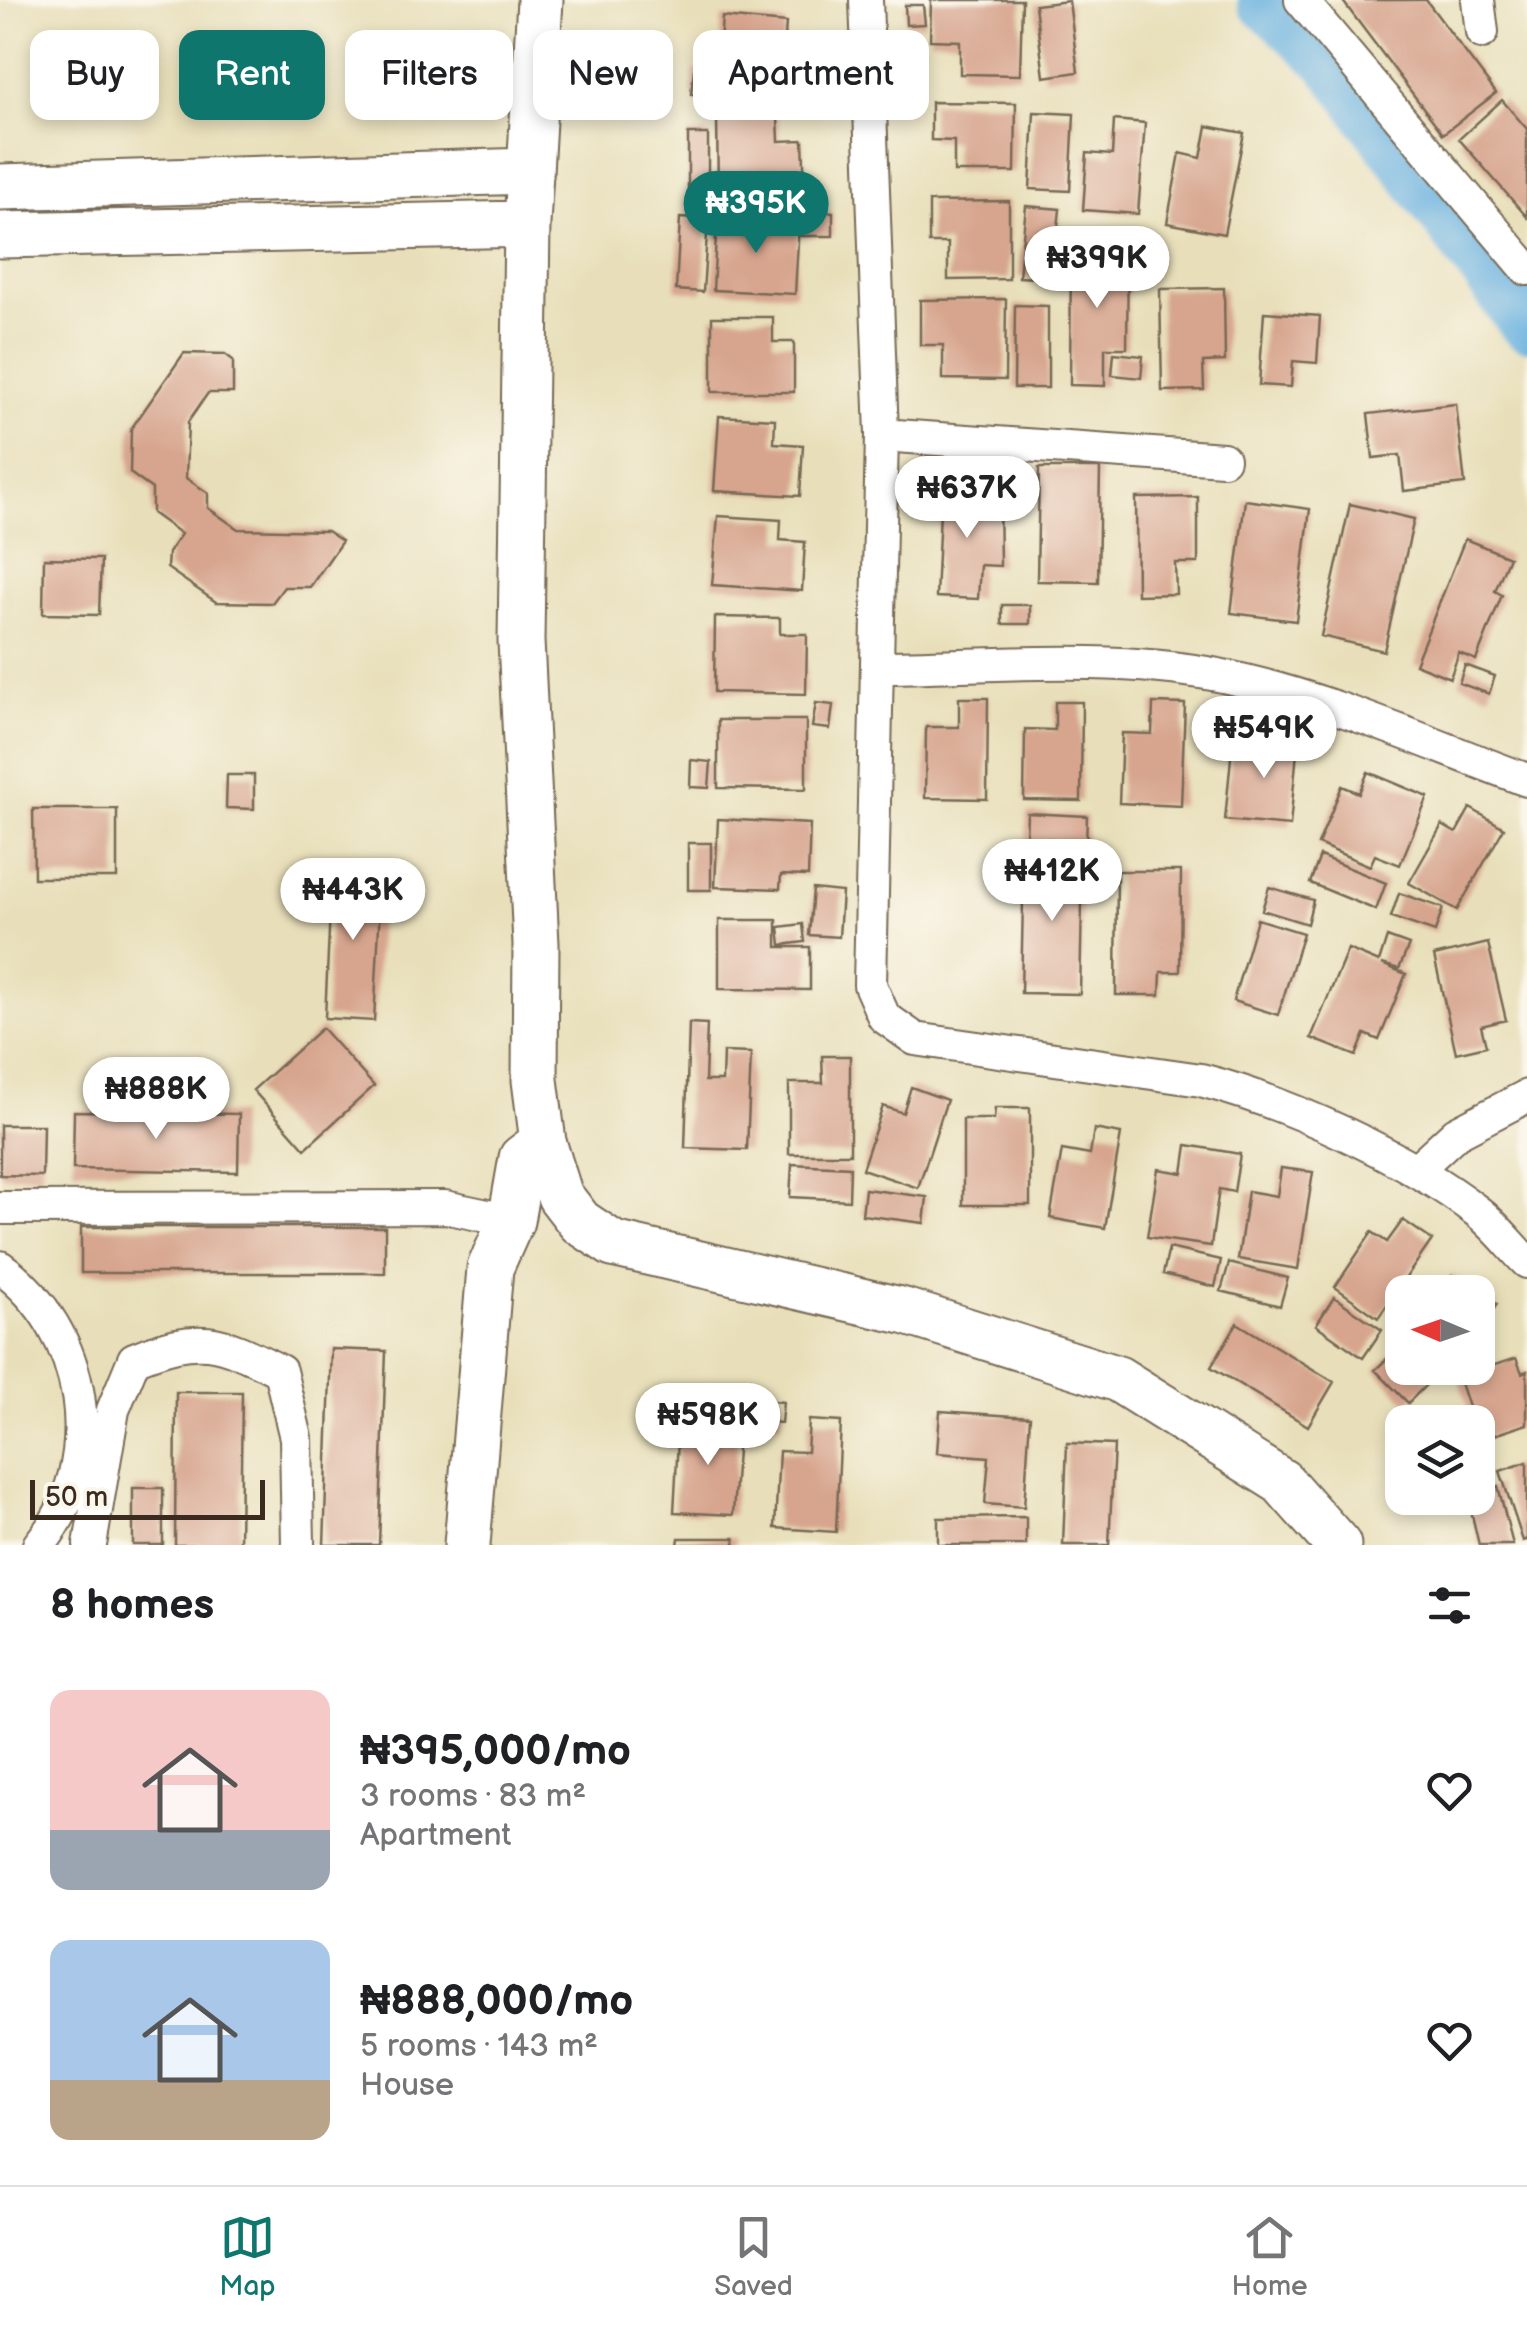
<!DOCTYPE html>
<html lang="en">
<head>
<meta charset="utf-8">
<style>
	:root { --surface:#fff; --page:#f2f2f2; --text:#202124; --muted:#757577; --line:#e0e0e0; --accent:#0f766e }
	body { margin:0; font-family:"Balsamiq Sans",sans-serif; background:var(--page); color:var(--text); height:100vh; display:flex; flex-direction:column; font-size:38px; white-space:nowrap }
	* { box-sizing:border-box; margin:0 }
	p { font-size:32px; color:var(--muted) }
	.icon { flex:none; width:55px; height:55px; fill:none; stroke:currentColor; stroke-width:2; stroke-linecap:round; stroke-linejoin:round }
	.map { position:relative; height:1545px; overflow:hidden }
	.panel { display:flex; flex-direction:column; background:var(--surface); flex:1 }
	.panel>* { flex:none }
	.guide { position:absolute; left:30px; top:30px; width:1000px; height:90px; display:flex; gap:20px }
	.needle { width:65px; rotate:272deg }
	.buttons { position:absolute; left:1385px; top:1275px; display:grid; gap:20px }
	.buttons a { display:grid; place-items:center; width:110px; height:110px; border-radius:20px; background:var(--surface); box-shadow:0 5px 15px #0003; font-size:50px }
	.scale { position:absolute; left:30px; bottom:25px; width:235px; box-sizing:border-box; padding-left:10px; border:5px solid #3b2a1e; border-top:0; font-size:28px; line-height:35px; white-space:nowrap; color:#3b2a1e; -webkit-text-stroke:8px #fbf7ec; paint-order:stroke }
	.price { position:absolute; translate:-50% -85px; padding:0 22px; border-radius:35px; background:#fff; color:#222; font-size:32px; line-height:65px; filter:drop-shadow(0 2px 5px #0008) }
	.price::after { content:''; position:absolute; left:50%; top:60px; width:30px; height:22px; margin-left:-15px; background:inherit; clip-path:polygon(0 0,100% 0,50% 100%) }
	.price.selected { background:var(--accent); color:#fff }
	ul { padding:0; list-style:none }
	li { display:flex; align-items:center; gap:30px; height:250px; padding:0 50px }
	li span { display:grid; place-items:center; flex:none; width:280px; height:200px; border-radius:20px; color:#555 }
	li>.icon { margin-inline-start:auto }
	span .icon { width:120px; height:120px; fill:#fffc; stroke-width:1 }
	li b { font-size:42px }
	h2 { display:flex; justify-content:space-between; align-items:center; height:120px; padding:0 50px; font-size:42px }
	.pill { padding:0 35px; border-radius:20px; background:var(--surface); box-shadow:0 5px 15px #0003; font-size:35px; line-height:90px }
	.pill.selected { background:var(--accent); color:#fff }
	.tab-bar { display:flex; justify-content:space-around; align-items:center; height:140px; border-top:2px solid var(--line); background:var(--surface); font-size:28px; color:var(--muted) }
	.tab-bar a { display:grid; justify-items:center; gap:5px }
	.tab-bar .selected { color:var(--accent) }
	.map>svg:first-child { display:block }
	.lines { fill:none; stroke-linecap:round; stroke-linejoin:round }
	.river { stroke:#67b0df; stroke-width:58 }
	.building { fill:#d7a58e }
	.street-casing { stroke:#786955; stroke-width:36 }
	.secondary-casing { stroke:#786955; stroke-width:49 }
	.street { stroke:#fff; stroke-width:32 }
	.secondary { stroke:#fff; stroke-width:45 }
</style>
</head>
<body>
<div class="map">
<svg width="1527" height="1545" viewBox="0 0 1527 1545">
	<rect width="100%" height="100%" fill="#fbf7ec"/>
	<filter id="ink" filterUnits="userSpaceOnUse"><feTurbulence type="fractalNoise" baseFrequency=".01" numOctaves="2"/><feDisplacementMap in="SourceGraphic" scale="20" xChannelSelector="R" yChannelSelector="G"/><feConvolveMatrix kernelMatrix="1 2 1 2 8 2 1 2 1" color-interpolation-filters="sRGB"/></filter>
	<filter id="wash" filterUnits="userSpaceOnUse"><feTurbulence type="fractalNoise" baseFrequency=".0048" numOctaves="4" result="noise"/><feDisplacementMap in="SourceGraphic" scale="40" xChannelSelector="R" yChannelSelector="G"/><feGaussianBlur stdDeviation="2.25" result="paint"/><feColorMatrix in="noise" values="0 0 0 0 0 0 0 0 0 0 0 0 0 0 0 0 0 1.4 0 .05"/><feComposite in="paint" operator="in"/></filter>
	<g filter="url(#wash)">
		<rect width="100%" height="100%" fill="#e8dfba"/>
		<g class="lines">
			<path class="river" d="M1266 0 1332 59 1527 322"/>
		</g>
		<g id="blocks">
			<path class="building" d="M931 0H1022L1020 75 960 74V41L930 40Z
				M1342 0H1426L1496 93 1443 134Z
				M1069 1 1078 72 1044 77 1035 5Z
				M905 5H923L925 24 906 25Z
				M722 17 786 23 784 48 810 50 806 100 716 94Z
				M694 70 706 71 704 96 691 94Z
				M1502 100 1527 129V217L1459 139Z
				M931 102 1016 103 1015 172H954V141L931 140Z
				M1034 112 1074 114 1070 191 1030 189Z
				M778 117 779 141 803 140 805 188 718 190 717 118Z
				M1114 120 1145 123 1138 214 1083 210 1087 153 1112 155Z
				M1207 126 1244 133 1224 234 1167 223 1180 153 1201 158Z
				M688 134H708V190H688Z
				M1009 201V279L948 280V243H929V202Z
				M1026 206 1060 209 1053 279 1019 277Z
				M801 211 833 212V236H801Z
				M680 218 708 220 703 292 676 290Z
				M717 219 799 223 795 294 713 290Z
				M1071 248H1128L1127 348H1105V386L1070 385Z
				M1224 288 1225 361 1203 362 1204 390 1162 391 1160 289Z
				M1006 299 1005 380 943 379V345H920V300Z
				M1015 305 1048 306V388H1014Z
				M1264 312 1320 316 1317 363 1293 361 1291 387 1259 385Z
				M712 317H773V342H794V392H712Z
				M184 353 225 354 233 360V393H208L188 422 186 478 208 493V508L238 529 327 531 342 541 310 587H284L272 603 216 602 167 568 168 553 181 534 152 513V489L130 473 131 429Z
				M1114 353 1143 356 1141 378 1112 375Z
				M1456 404 1465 484 1404 491 1400 455 1373 458 1368 414Z
				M719 416 775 419 774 443 803 445 800 496 714 491Z
				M943 463 983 466 981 487 942 485Z
				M1039 468H1100L1098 582 1037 581Z
				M941 490 999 492 1000 566 980 565 978 599 936 597Z
				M1198 497V563H1175L1176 594 1137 595 1136 498Z
				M1245 500 1310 509 1296 621 1231 613Z
				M1350 504 1414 519 1384 651 1321 636Z
				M718 516 781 520 780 540 805 542 802 591 712 585Z
				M1465 539 1509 557 1495 591 1502 595 1476 660 1459 653 1450 678 1415 664Z
				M44 558 101 559 99 615 43 614Z
				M1002 605H1030V624H1002Z
				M715 617 780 618V634H807L806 694 714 692Z
				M1465 665 1495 676 1489 694 1459 683Z
				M959 698H988L987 799 925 798 926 727H959Z
				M1055 702H1082L1081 801 1024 800 1025 729 1055 730Z
				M816 703 833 705 830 729 812 727Z
				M1153 703 1185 704 1181 806 1119 803 1122 733 1152 734Z
				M718 720H806V789L718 788Z
				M1269 727 1299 730 1290 826 1225 820 1232 747 1267 751Z
				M691 760 711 762 709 788 690 787Z
				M1368 772 1428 797 1400 865 1375 855 1370 866 1318 844 1342 786 1359 793Z
				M227 775H254V809L226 808Z
				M1470 808 1504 828 1457 910 1409 883 1442 825 1456 833Z
				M33 809H117V878H34Z
				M1027 813 1087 816 1086 844 1026 841Z
				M718 819 810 824 808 876 781 875 780 889 715 887Z
				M688 843H711V890H688Z
				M1024 855 1083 856 1080 994 1021 993Z
				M1320 856 1386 883 1376 910 1310 883Z
				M332 865 382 868 374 1021 325 1018Z
				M1117 871H1181L1180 972H1161L1160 995H1116Z
				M1269 887 1313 900 1307 924 1262 910Z
				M813 889 842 892 839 937 809 935Z
				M1399 893 1443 908 1435 932 1391 917Z
				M1257 919 1303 933 1278 1015 1233 1001Z
				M719 920H777V947H810V990L719 989Z
				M803 924 805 942 781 945 779 927Z
				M1387 937 1409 945 1399 969 1382 964 1406 974 1379 1040 1365 1034 1356 1056 1311 1038 1348 949 1379 962Z
				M1488 943 1506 1020 1481 1026 1486 1046 1456 1053 1434 956Z
				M689 1023 707 1024 705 1081H722L723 1052 751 1053 747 1150 685 1148Z
				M322 1028 374 1086 305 1149 253 1090Z
				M822 1056H850V1154H789V1083H823Z
				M911 1087 947 1100 918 1188 862 1169 883 1106 903 1113Z
				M995 1108H1030V1205H963V1119H994Z
				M74 1111 239 1114 238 1172 73 1169Z
				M0 1125H43L42 1176 0 1175Z
				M1094 1129 1121 1134 1105 1228 1050 1218 1062 1150 1090 1155Z
				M1187 1145 1240 1154 1234 1192 1219 1189 1211 1246 1147 1237 1158 1169 1183 1173Z
				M792 1164 850 1167 849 1200 790 1197Z
				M1281 1168 1313 1172 1298 1269 1238 1259 1248 1191 1277 1196Z
				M865 1189 927 1197 924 1223 862 1215Z
				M1403 1220 1432 1240 1378 1318 1335 1287 1372 1232 1387 1242Z
				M81 1227H385V1273H81Z
				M1169 1248 1221 1260 1215 1287 1163 1274Z
				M1229 1263 1288 1278 1280 1306 1221 1291Z
				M1452 1275 1497 1304 1478 1333V1292H1441Z
				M1334 1297 1382 1330 1363 1358 1316 1325Z
				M1237 1323 1334 1382 1308 1426 1211 1367Z
				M1399 1347 1402 1368H1419L1431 1380 1408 1403 1375 1370Z
				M331 1349 386 1351 379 1545H324Z
				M1516 1358 1522 1373 1527 1371V1424L1479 1440 1478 1422H1473L1458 1377Z
				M176 1392H242L240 1545H175Z
				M749 1399 783 1402 781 1423 747 1420Z
				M940 1411 1030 1417 1024 1507 985 1504 989 1457 937 1453Z
				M701 1414 739 1416 733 1515 674 1512 678 1440 699 1441Z
				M809 1420 841 1422 836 1532 775 1528 779 1451 807 1452Z
				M1067 1443 1114 1445 1109 1545H1063Z
				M1527 1462V1540L1523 1541 1500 1471Z
				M1498 1486 1513 1545H1479L1468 1498Z
				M133 1488H163V1545H133Z
				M1026 1517V1545H938V1518Z
				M679 1538H735V1545H678Z"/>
		</g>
	</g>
	<g filter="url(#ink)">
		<use href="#blocks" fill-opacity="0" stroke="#786955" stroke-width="2.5"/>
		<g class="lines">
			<g class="street-casing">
				<path id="street" d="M866 0 882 435 870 985 884 1017 915 1039 1201 1080C1286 1102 1409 1158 1478 1212 1496 1226 1511 1246 1527 1262
					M1301 0 1527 269
					M1478 0 1482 32
					M882 435 1223 459
					M877 667C989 666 1108 654 1218 675 1324 696 1426 743 1527 780
					M1416 1170 1456 1133 1527 1096
					M0 1208 445 1207 511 1221
					M0 1267C87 1329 109 1461 39 1545
					M90 1545 113 1410 134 1359C202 1332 217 1340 280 1371L296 1438 298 1545"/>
			</g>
			<g class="secondary-casing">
				<path id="secondary" d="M540 0 527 224 521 641 536 944 535 1080 543 1142 560 1196 580 1222 613 1244 904 1311 1118 1379 1282 1482 1338 1545
					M0 187 530 171
					M0 235 527 224
					M467 1545 490 1268 511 1221 522 1158 543 1142"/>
			</g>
			<use href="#street" class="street"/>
			<use href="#secondary" class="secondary"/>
		</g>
	</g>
</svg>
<div class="buttons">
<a><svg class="needle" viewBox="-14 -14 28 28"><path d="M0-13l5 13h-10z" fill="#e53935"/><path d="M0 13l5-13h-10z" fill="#757577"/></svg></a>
<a><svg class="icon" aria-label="layers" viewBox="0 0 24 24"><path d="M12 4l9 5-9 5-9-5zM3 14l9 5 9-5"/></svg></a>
</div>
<div class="scale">50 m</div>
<b class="price selected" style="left:756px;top:256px">₦395K</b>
<b class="price" style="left:1097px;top:311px">₦399K</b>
<b class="price" style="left:967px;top:541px">₦637K</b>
<b class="price" style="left:1264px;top:781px">₦549K</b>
<b class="price" style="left:1052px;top:924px">₦412K</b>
<b class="price" style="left:353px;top:943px">₦443K</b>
<b class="price" style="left:156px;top:1142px">₦888K</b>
<b class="price" style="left:708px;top:1468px">₦598K</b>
<div class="guide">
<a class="pill">Buy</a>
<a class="pill selected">Rent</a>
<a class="pill">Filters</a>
<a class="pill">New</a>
<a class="pill">Apartment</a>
</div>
</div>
<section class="panel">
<h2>8 homes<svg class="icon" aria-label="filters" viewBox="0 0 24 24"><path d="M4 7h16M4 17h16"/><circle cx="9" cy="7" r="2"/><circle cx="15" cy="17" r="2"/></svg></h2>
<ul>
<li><span style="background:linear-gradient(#f6c9c9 70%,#9aa5b1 0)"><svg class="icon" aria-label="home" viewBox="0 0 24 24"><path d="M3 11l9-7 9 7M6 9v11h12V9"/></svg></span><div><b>₦395,000/mo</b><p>3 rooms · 83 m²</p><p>Apartment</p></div><svg class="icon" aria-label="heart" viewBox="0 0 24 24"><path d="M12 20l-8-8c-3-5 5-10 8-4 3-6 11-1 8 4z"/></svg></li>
<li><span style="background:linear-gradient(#a9c7e8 70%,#b9a48a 0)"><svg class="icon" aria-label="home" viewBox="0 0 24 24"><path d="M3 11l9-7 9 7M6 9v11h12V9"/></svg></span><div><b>₦888,000/mo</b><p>5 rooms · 143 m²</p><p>House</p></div><svg class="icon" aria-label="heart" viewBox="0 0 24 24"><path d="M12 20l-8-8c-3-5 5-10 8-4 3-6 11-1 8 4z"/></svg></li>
</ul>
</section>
<nav class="tab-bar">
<a class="selected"><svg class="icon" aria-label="map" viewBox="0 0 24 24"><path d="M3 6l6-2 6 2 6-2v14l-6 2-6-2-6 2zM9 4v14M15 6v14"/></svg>Map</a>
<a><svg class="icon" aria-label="saved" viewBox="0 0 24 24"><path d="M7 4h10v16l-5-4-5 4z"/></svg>Saved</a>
<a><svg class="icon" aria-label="home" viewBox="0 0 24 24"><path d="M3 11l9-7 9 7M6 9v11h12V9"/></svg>Home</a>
</nav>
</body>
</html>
